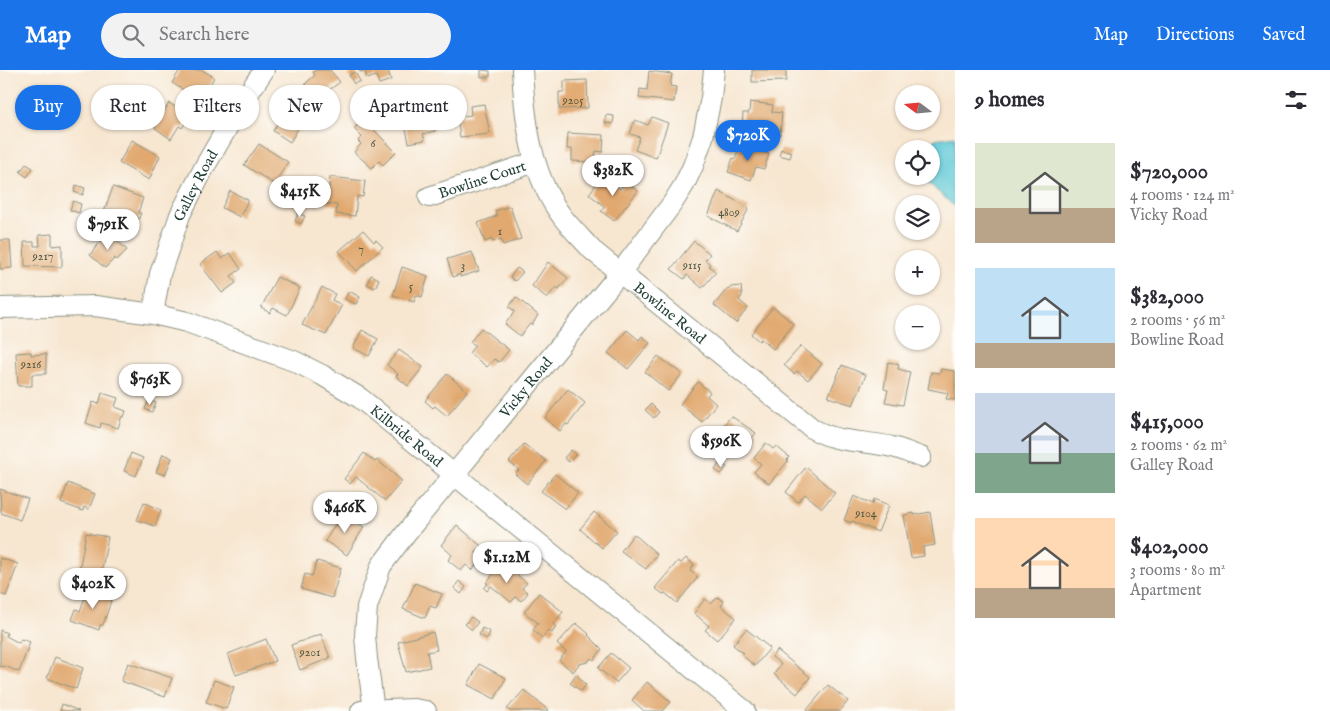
<!DOCTYPE html>
<html lang="en">
<head>
<meta charset="utf-8">
<style>
	:root { --surface:#fff; --page:#f2f2f3; --text:#2b2b33; --muted:#7c7c81; --accent:#1a73e8 }
	body { margin:0; font-family:"IM FELL English",serif; background:var(--page); color:var(--text); height:100vh; display:flex; flex-direction:column; font-size:19px; white-space:nowrap }
	* { box-sizing:border-box; margin:0 }
	p { font-size:16px; color:var(--muted) }
	.icon { flex:none; width:28px; height:28px; fill:none; stroke:currentColor; stroke-width:2; stroke-linecap:round; stroke-linejoin:round }
	.map { position:relative; flex:1; overflow:hidden }
	.sheet { display:flex; flex-direction:column; background:var(--surface); width:375px }
	.sheet>* { flex:none }
	.guide { position:absolute; left:15px; top:15px; width:475px; height:45px; display:flex; gap:10px }
	.needle { width:32px; rotate:286deg }
	.tools { position:absolute; left:895px; top:15px; display:grid; gap:10px }
	.tools a { display:grid; place-items:center; width:45px; height:45px; border-radius:50%; background:var(--surface); box-shadow:0 1px 4px #0004; font-size:25px }
	.price { position:absolute; translate:-50% -42px; padding:0 11px; border-radius:18px; background:#fff; color:#222; font-size:16px; line-height:32px; filter:drop-shadow(0 1px 2px #0008) }
	.price::after { content:''; position:absolute; left:50%; top:30px; width:15px; height:11px; margin-left:-8px; background:inherit; clip-path:polygon(0 0,100% 0,50% 100%) }
	.price.current { background:var(--accent); color:#fff }
	ul { padding:0; list-style:none }
	li { display:flex; align-items:center; gap:15px; height:125px; padding:0 20px }
	li span { display:grid; place-items:center; flex:none; width:140px; height:100px; border-radius:0px; color:#555 }
	li>.icon { margin-inline-start:auto }
	span .icon { width:60px; height:60px; fill:#fffc; stroke-width:1 }
	li b { font-size:21px }
	h2 { display:flex; justify-content:space-between; align-items:center; height:60px; padding:0 20px; font-size:21px }
	.pill { padding:0 18px; border-radius:22px; background:var(--surface); box-shadow:0 1px 4px #0004; font-size:18px; line-height:45px }
	.pill.current { background:var(--accent); color:#fff }
	header { display:flex; align-items:center; gap:30px; box-sizing:border-box; height:70px; padding:0 25px; background:var(--accent); color:#fff }
	header strong { font-size:24px }
	nav { display:flex; gap:28px; margin-inline-start:auto; font-size:18px }
	.search { width:350px; height:45px; background:var(--page); display:flex; align-items:center; gap:12px; box-sizing:border-box; padding:0 18px; border-radius:28px; color:var(--muted); font-size:19px }
	main { display:flex; flex:1; min-height:0 }
	.map>svg:first-child { display:block }
	.water { fill:#5dc8d6; stroke:#3e8285 }
	.building { fill:#e1a96f }
	.lines { fill:none; stroke-linecap:round; stroke-linejoin:round }
	.minor-casing { stroke:#8b9282; stroke-width:22 }
	.minor { stroke:#fff; stroke-width:20 }
	.labels { text-anchor:middle; dominant-baseline:central; stroke-width:4; stroke-linejoin:round; paint-order:stroke }
	.number-label { font-size:12px; fill:#505843 }
	.street-label { font-size:15px; fill:#1f3d34; stroke:#fdfcf7 }
</style>
</head>
<body>
<header>
<strong>Map</strong>
<div class="search"><svg class="icon" aria-label="search" viewBox="0 0 24 24"><circle cx="10" cy="10" r="6"/><path d="M15 15l6 6"/></svg>Search here</div>
<nav><a>Map</a><a>Directions</a><a>Saved</a></nav>
</header>
<main>
<div class="map">
<svg width="955" height="641" viewBox="0 0 955 641">
	<rect width="100%" height="100%" fill="#fdfcf7"/>
	<filter id="ink" filterUnits="userSpaceOnUse"><feTurbulence type="fractalNoise" baseFrequency=".02" numOctaves="2"/><feDisplacementMap in="SourceGraphic" scale="10" xChannelSelector="R" yChannelSelector="G"/><feConvolveMatrix kernelMatrix="1 2 1 2 8 2 1 2 1" color-interpolation-filters="sRGB"/></filter>
	<filter id="wash" filterUnits="userSpaceOnUse"><feTurbulence type="fractalNoise" baseFrequency=".0096" numOctaves="4" result="noise"/><feDisplacementMap in="SourceGraphic" scale="20" xChannelSelector="R" yChannelSelector="G"/><feGaussianBlur stdDeviation="1.12" result="paint"/><feColorMatrix in="noise" values="0 0 0 0 0 0 0 0 0 0 0 0 0 0 0 0 0 1.4 0 .05"/><feComposite in="paint" operator="in"/></filter>
	<g filter="url(#wash)">
		<rect width="100%" height="100%" fill="#f7e6d0"/>
		<path class="water" d="M955 66V137L921 106H931V79H925L926 77 935 69Z"/>
		<g id="blocks">
			<path class="building" d="M180 0H202L214 7 202 31 172 13Z
				M316 0H330L340 12 317 29 305 14 315 5 313 2Z
				M359 0H388L391 10 379 14 376 6 367 9 365 1 360 2Z
				M481 0 490 1V7H481Z
				M752 0H786V11L752 12Z
				M649 1 672 4 670 16 676 17 674 32 639 28 640 19 647 20Z
				M355 2 360 11 354 14 349 5Z
				M587 10 588 38 559 39V22H564V11Z
				M452 18 453 28H446L445 19Z
				M750 32 773 35 772 42 782 43 780 65 767 64V61L742 59 743 43H749Z
				M169 33 190 46 182 58 179 56 171 69 155 58Z
				M484 34 490 64 460 67 457 47 471 45 470 36Z
				M288 36 305 47 290 72 273 61Z
				M386 37 389 45 381 48 378 40Z
				M430 39 435 61 423 64 425 70 409 73 403 45Z
				M606 45 614 46 613 54 605 53Z
				M652 47 668 53 656 88 635 80 640 67 630 64 635 50 648 55Z
				M363 49 396 82 383 95 379 91 372 98 354 82 361 74 358 71 362 67 354 59Z
				M568 63 604 65 603 82 596 81 595 92 572 91V79H567Z
				M132 70 160 86 149 110 119 93Z
				M259 74 288 92 274 114 244 95Z
				M740 75 769 84 764 99 756 97 751 110 728 102 733 88 735 89Z
				M781 79 792 82 790 88 779 85Z
				M26 94 33 98 27 107 20 102Z
				M330 107 365 111 363 127 357 126 355 146 336 144 337 135 327 134Z
				M600 109 607 114 610 111 620 119 626 112 638 121 614 151 601 141 605 137 589 124Z
				M76 115 85 118 83 125 74 122Z
				M113 117 143 128 138 143H141L137 153 104 142Z
				M230 121 248 130 240 147 222 138Z
				M718 121 749 138 737 161 708 146Z
				M73 131 81 134 79 143 70 140Z
				M510 136 521 169 503 175 501 169 493 172 492 169 485 172 478 153 497 146 495 141Z
				M298 143 305 146 301 154 295 151Z
				M363 160 374 172 376 170 383 177 357 201 339 181Z
				M108 162 127 180 117 190 115 188 105 198 90 185Z
				M52 164V176L62 175V197L25 196 24 172H34V176H40L39 165Z
				M0 170H10L12 198 0 199Z
				M694 171 710 184 705 190 710 194 709 196 716 202 702 218 687 205 684 209 671 199Z
				M217 182 222 189 230 183 241 199 231 206 236 213 222 223 200 194Z
				M472 182 479 201 460 207V204L453 207 447 189Z
				M548 192 568 208 559 219 556 217 547 228 532 216Z
				M402 197 428 206 422 227 416 225 414 232 393 225Z
				M517 198 523 202 515 211 510 207Z
				M371 205 379 209 375 218 367 214Z
				M277 207 300 218 287 245 273 238 270 243 261 238Z
				M741 216 742 226 739 230 748 238 736 253 714 235 727 219 728 220 731 217Z
				M322 217 335 224 332 230 342 235 326 265 302 255Z
				M349 221 360 227 356 234 345 229Z
				M516 227 538 245 532 255 530 254 520 266 505 254 515 241 509 237Z
				M773 237 794 254 773 279 761 269 759 271 751 264Z
				M481 258 509 280 499 292 494 289 487 297 469 283 475 275 470 272Z
				M362 260 378 269 369 286 353 278Z
				M627 260 639 270 642 266 650 273 628 299 608 283Z
				M801 276 822 294 808 310 797 301 794 304 784 295Z
				M399 280 423 297 408 316 396 306 398 304 387 295Z
				M31 282V285L46 284V304H32V316H18L16 283Z
				M658 286 682 304 668 321 645 302Z
				M888 292 899 294 898 299 910 302 903 335 885 332 888 320 884 319Z
				M842 295 866 305 853 335 828 327Z
				M941 299 955 301V330L946 329 948 323 928 319 931 302 940 303Z
				M447 304 467 321 447 346 435 336 433 338 425 331Z
				M698 312 710 322 707 326 716 334 702 352 680 334Z
				M568 319 585 333 568 355 566 354 560 361 545 348Z
				M102 323 118 328 115 337 126 341 124 347 122 346 118 358 101 353 100 358 86 353 93 332 99 334Z
				M149 330 156 333 152 342 145 339Z
				M651 334 659 342 654 348 645 340Z
				M731 346 756 363 742 380 719 361Z
				M766 373 773 379 776 376 789 387 787 390 788 391 769 414 754 402 761 394 754 388Z
				M524 374 546 391 527 414 515 404 519 400 509 392Z
				M571 380 576 384 569 392 564 388Z
				M131 383 143 388 136 406 124 401Z
				M364 383 375 392 377 390 402 411 385 431 356 407 350 414 344 409Z
				M163 384 172 388 165 405 156 402Z
				M720 392 727 397 721 404 715 400Z
				M806 397 835 423 822 438 805 424 798 432 786 422Z
				M555 404 578 423 565 439 541 421Z
				M68 413 95 424 89 439 84 437 83 441 61 433Z
				M0 419 28 429 20 450 1 443Z
				M326 426 335 431 331 437 322 431Z
				M854 426 873 434 874 429 889 435 878 462 852 451 851 453 844 450Z
				M144 432 161 440 155 456 137 450Z
				M594 442 617 461 602 478 580 459Z
				M930 442 935 475 923 477 924 486 911 488 904 445 914 443V445Z
				M342 444 364 457 347 485 325 471Z
				M457 455 481 476 476 483 482 488 472 500 466 495 461 501 448 490 452 485 441 475Z
				M86 463 108 467 101 505 79 501Z
				M634 464 657 484 646 499 621 481Z
				M0 488 18 494 6 526 0 524Z
				M686 488 694 495 690 501 698 507 677 533 665 523 663 524 655 518 678 491 681 493Z
				M317 491 341 498 332 528 301 519 305 504 312 506Z
				M502 493 527 513 522 518 528 523 521 531 516 527 511 532 491 516 487 521 484 518 488 514 486 513Z
				M459 511 466 517 461 524 454 518Z
				M415 513 442 524 436 538 430 536 425 548 403 539Z
				M88 519 112 528 103 555H100L99 560 72 550 76 539 80 541Z
				M539 523 563 542 553 554 556 557 552 563 548 560 542 568 533 560 538 553 524 542Z
				M718 527 724 532 721 536 736 548 717 570 705 560 709 556 694 543 705 529 711 534Z
				M471 547 478 552 472 560 465 554Z
				M576 553 589 564 588 565 602 579 594 590 591 588 588 592 579 594 573 602 559 590 566 582 557 574Z
				M482 558 490 562 487 569 479 565Z
				M746 559 770 578 755 596 742 585 743 583 733 575Z
				M0 560 7 563 6 566 19 573 21 569 30 572 19 602 5 596 0 597Z
				M433 562 437 580 427 582 430 597 406 602 398 572Z
				M321 564 330 588 300 600 291 575Z
				M266 569 275 591 236 605 228 584Z
				M777 580 810 607 797 624 774 604 781 594 772 587Z
				M611 583 629 598 616 613 598 598Z
				M55 587 83 598 76 619 47 608Z
				M128 593 172 608 165 627 121 611Z
				M479 594 506 608 495 629 468 615Z
				M576 604 586 615 581 621 570 613Z
				M214 610 234 617 226 639 206 632Z
				M647 612 671 632 663 641H644L632 630Z
				M828 615 848 631 840 641H806Z
				M524 620 548 640V641H510L507 639Z
				M62 634 79 641H60Z"/>
		</g>
	</g>
	<g filter="url(#ink)">
		<use href="#blocks" fill-opacity="0" stroke="#8b9282" stroke-width="1"/>
		<g class="lines">
			<g class="minor-casing">
				<g id="minor">
					<path id="s1" d="M522 0C525 52 531 107 564 149 573 160 583 170 592 180L813 359C840 374 864 370 892 377 902 379 911 384 921 387"/>
					<path id="s2" d="M429 127 535 92"/>
					<path id="s3" d="M0 238 95 236 153 244 187 252 294 291 322 305 360 328 745 641"/>
					<path id="s4" d="M153 244 160 204 180 145 205 96 238 39 264 0"/>
					<path d="M361 641 414 639 426 641"/>
					<path id="s5" d="M374 641 367 588 365 566 367 537 381 496 406 463 620 203 672 134 684 115 693 96 703 67 711 28 714 0"/>
				</g>
			</g>
			<use href="#minor" class="minor"/>
		</g>
	</g>
	<g class="labels">
		<g class="number-label">
			<text x="573" y="30">9205</text>
			<text x="373" y="73">6</text>
			<text x="729" y="142">4809</text>
			<text x="500" y="161">1</text>
			<text x="361" y="179">7</text>
			<text x="43" y="186">9217</text>
			<text x="463" y="195">3</text>
			<text x="692" y="195">9115</text>
			<text x="411" y="216">5</text>
			<text x="31" y="294">9216</text>
			<text x="866" y="443">9104</text>
			<text x="310" y="582">9201</text>
		</g>
		<g class="street-label">
			<text stroke="none"><textPath href="#s2" startOffset="56">Bowline Court</textPath></text>
			<text stroke="none"><textPath href="#s4" startOffset="136">Galley Road</textPath></text>
			<text stroke="none"><textPath href="#s1" startOffset="299">Bowline Road</textPath></text>
			<text stroke="none"><textPath href="#s5" startOffset="378">Vicky Road</textPath></text>
			<text stroke="none"><textPath href="#s3" startOffset="438">Kilbride Road</textPath></text>
		</g>
	</g>
</svg>
<div class="tools">
<a><svg class="needle" viewBox="-14 -14 28 28"><path d="M0-13l5 13h-10z" fill="#e53935"/><path d="M0 13l5-13h-10z" fill="#7c7c81"/></svg></a>
<a><svg class="icon" aria-label="locate" viewBox="0 0 24 24"><circle cx="12" cy="12" r="6"/><path d="M12 2v4M12 18v4M2 12h4M18 12h4"/></svg></a>
<a><svg class="icon" aria-label="layers" viewBox="0 0 24 24"><path d="M12 4l9 5-9 5-9-5zM3 14l9 5 9-5"/></svg></a>
<a>+</a>
<a>−</a>
</div>
<b class="price current" style="left:748px;top:92px">$720K</b>
<b class="price" style="left:613px;top:127px">$382K</b>
<b class="price" style="left:300px;top:148px">$415K</b>
<b class="price" style="left:108px;top:181px">$791K</b>
<b class="price" style="left:150px;top:336px">$763K</b>
<b class="price" style="left:721px;top:398px">$596K</b>
<b class="price" style="left:345px;top:464px">$466K</b>
<b class="price" style="left:507px;top:514px">$1.12M</b>
<b class="price" style="left:93px;top:540px">$402K</b>
<div class="guide">
<a class="pill current">Buy</a>
<a class="pill">Rent</a>
<a class="pill">Filters</a>
<a class="pill">New</a>
<a class="pill">Apartment</a>
</div>
</div>
<section class="sheet">
<h2>9 homes<svg class="icon" aria-label="filters" viewBox="0 0 24 24"><path d="M4 7h16M4 17h16"/><circle cx="9" cy="7" r="2"/><circle cx="15" cy="17" r="2"/></svg></h2>
<ul>
<li><span style="background:linear-gradient(#dfe7d0 65%,#b9a48a 0)"><svg class="icon" aria-label="home" viewBox="0 0 24 24"><path d="M3 11l9-7 9 7M6 9v11h12V9"/></svg></span><div><b>$720,000</b><p>4 rooms · 124 m²</p><p>Vicky Road</p></div></li>
<li><span style="background:linear-gradient(#bfe0f5 75%,#b9a48a 0)"><svg class="icon" aria-label="home" viewBox="0 0 24 24"><path d="M3 11l9-7 9 7M6 9v11h12V9"/></svg></span><div><b>$382,000</b><p>2 rooms · 56 m²</p><p>Bowline Road</p></div></li>
<li><span style="background:linear-gradient(#c9d6e8 60%,#7fa58c 0)"><svg class="icon" aria-label="home" viewBox="0 0 24 24"><path d="M3 11l9-7 9 7M6 9v11h12V9"/></svg></span><div><b>$415,000</b><p>2 rooms · 62 m²</p><p>Galley Road</p></div></li>
<li><span style="background:linear-gradient(#ffd9b3 70%,#b9a48a 0)"><svg class="icon" aria-label="home" viewBox="0 0 24 24"><path d="M3 11l9-7 9 7M6 9v11h12V9"/></svg></span><div><b>$402,000</b><p>3 rooms · 80 m²</p><p>Apartment</p></div></li>
</ul>
</section>
</main>
</body>
</html>
